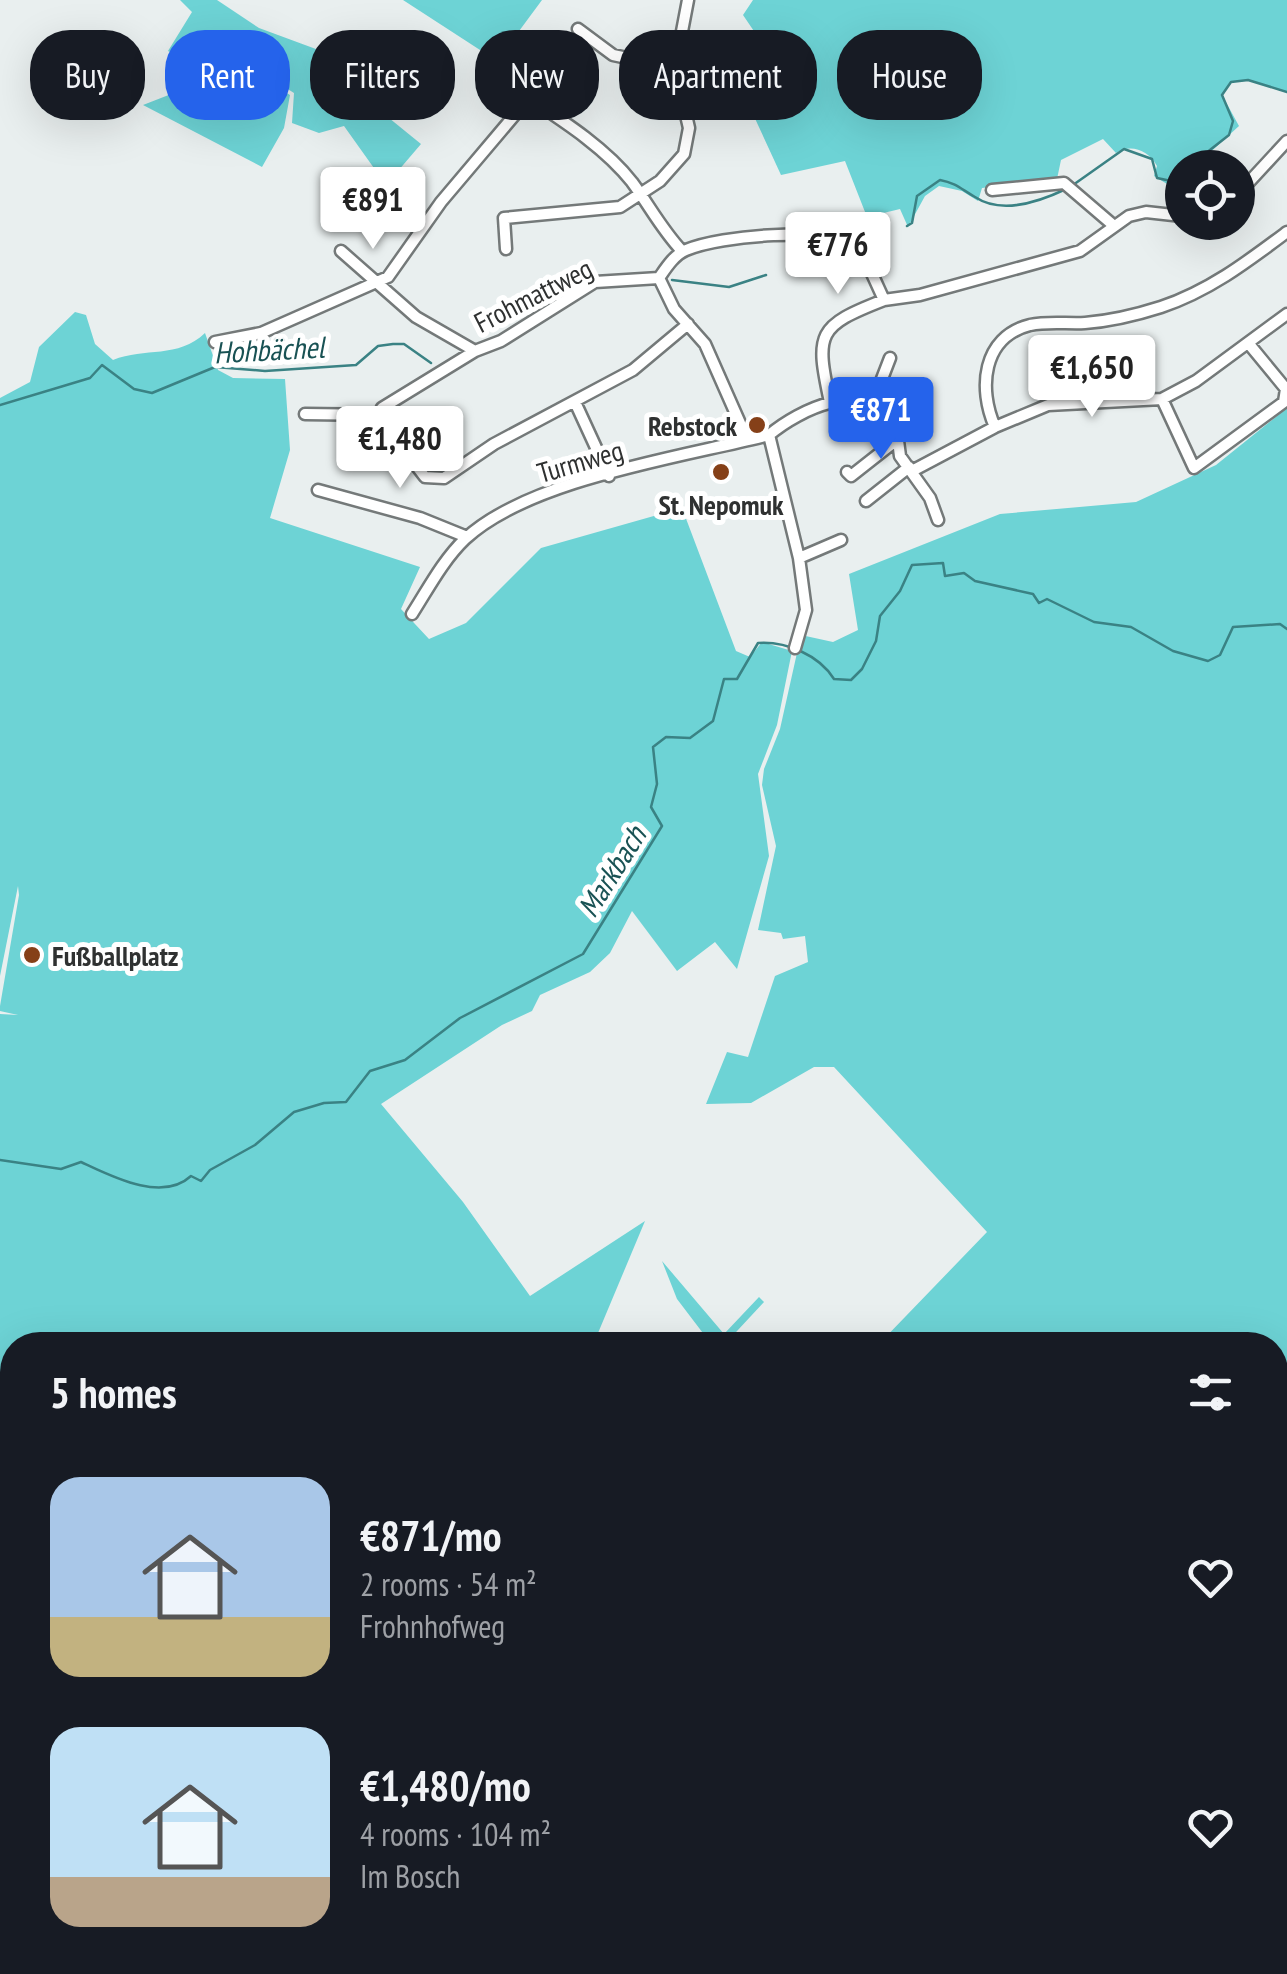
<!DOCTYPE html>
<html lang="en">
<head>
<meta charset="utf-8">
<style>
	:root { --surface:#171b24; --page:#20242c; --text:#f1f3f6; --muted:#9ea1a6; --accent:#2563eb }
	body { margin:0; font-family:"PT Sans Narrow",sans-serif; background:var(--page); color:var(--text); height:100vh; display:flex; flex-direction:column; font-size:38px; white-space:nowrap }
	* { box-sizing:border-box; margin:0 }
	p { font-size:32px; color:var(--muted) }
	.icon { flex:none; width:55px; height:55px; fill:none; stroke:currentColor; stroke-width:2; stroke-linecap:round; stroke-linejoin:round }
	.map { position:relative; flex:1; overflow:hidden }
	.details { position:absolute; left:0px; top:1332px; width:1288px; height:642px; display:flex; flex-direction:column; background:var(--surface); border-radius:40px 40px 0 0; box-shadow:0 10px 40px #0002 }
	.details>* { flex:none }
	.banner { position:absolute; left:30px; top:30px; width:1228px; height:90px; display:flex; gap:20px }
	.fabs { position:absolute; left:1165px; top:150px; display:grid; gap:20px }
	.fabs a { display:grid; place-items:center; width:90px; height:90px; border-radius:50%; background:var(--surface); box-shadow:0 10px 40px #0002; font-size:50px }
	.price { position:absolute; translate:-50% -85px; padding:0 22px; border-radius:10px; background:#fff; color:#222; font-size:32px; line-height:65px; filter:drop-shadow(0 2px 5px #0008) }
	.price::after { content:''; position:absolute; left:50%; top:60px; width:30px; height:22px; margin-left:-15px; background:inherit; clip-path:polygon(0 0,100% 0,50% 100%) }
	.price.selected { background:var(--accent); color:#fff }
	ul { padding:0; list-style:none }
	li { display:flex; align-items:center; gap:30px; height:250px; padding:0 50px }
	li span { display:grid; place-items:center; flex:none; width:280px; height:200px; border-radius:30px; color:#555 }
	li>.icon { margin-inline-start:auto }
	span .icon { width:120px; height:120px; fill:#fffc; stroke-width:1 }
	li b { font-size:42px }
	h2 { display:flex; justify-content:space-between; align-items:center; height:120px; padding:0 50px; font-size:42px }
	.tag { padding:0 35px; border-radius:40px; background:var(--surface); box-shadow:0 10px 40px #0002; font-size:35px; line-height:90px }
	.tag.selected { background:var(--accent); color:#fff }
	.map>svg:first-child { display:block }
	.green { fill:#6dd3d5 }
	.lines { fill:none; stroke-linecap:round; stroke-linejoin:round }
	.stream { stroke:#3a8284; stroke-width:2.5 }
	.minor-casing { stroke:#747979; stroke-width:15 }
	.minor { stroke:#fff; stroke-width:10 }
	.poi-dot { fill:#854018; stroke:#fff; stroke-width:4 }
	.labels { text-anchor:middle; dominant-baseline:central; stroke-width:10; stroke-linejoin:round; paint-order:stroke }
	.street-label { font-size:28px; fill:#2f3131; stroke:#fff }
	.poi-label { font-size:28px; font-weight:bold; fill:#2f3131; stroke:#fff; text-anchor:end }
	.water-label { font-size:30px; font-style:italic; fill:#195254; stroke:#fff }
</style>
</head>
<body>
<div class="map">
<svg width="1287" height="1974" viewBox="0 0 1287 1974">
	<rect width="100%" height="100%" fill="#e9efef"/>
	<path class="green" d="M180 0H217L259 28 324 52 357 92 421 144 386 185 344 126 319 133 292 123 294 93 245 62 216 75 168 51 192 12Z
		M403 0H542L497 61Z
		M753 0H1287V92L1247 80 1231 82 1222 95 1239 126 1194 167 1182 168V178L1172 187 1154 176 1157 166C1149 151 1131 143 1116 153L1103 139 1061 160 1057 179 982 188 978 201 962 191 939 186 925 196 908 227 900 209 867 217 845 161 781 175 752 112 722 75 762 43 743 15Z
		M243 66 290 95 284 128 262 167 143 105Z
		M75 312 86 315 95 344 113 360C145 347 178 359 205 333L218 370 233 378 285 379 290 450 270 518 420 567 401 609 429 639 466 623 541 548 682 508 736 651 750 657 762 642 792 651 777 725 758 774 769 856 737 969 715 942 677 971 632 911 610 953 590 972 540 995 532 1011 502 1025 381 1104 463 1202 530 1296 645 1221 593 1345H12V1962H1275V1345H878L987 1232 834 1067H814L751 1103 706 1104 727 1052 748 1057 775 976 808 962 805 936 783 939 781 933 758 930 776 846 762 785 764 769 780 729 801 635 833 642 858 630 849 574 1000 514 1136 502 1216 465 1287 408V1974H0V1014L18 1015 0 1011V1006L19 895 18 886 0 976V398L30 382 39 347Z
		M662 1261 724 1334 759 1297 764 1302 724 1345H712L677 1299Z"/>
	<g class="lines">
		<path class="stream" d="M1187 168 1229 135 1233 121 1222 95 1231 82 1248 80 1287 92
			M1073 185 1124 149 1152 159 1157 178 1176 182 1182 173
			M907 226 912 223 917 196 940 180C956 183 961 189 975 197 1002 215 1039 202 1066 189
			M832 232 860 235
			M798 270 816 252
			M672 280 729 287 766 275
			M0 405 90 378 102 365 134 389 152 393 215 367 265 371 356 365 378 346 393 344H404L431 363
			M0 1160 61 1169 81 1162C111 1176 162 1203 191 1176L201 1181 210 1170 255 1145 294 1112 324 1103 346 1102 370 1071 405 1060 460 1018 583 954 662 826 651 807 657 784 653 747 666 737 690 738 713 721 724 679H737L758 643C786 641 819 655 834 679L851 680 862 669 876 641 880 616 900 591 912 565 943 563 945 576 964 573 975 581 1033 594 1039 603 1047 599 1094 622 1131 627 1173 651 1208 661 1220 655 1233 627 1280 624 1287 629
			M1275 1548 1287 1547
			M1275 1939 1287 1932
			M615 1962 622 1974
			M705 1962 708 1974"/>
		<g class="minor-casing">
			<path id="minor" d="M578 29 613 55 675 68
				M503 81C545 110 600 141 632 182 649 205 662 230 682 251
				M992 190 1064 183 1113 225
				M1238 194 1287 141
				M506 249 504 218 620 207 660 181 684 154 689 128 675 68 688 0
				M341 251 416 317 475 351 501 341 595 282 659 278
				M659 278C666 268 674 255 686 250 722 235 825 227 859 245L884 300 920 295 1080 251 1129 216 1146 212 1182 216
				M659 278 674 309 705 344 747 439
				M215 342 261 333 388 277 441 202 529 98
				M475 351 382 408 383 422 425 477 444 478 494 444 633 370 688 324
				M1162 399 1194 468 1284 402 1286 389 1249 344
				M841 400 880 384 890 358
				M575 402 609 476
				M830 402C815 333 817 326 884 300
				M305 414 380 415
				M995 427C978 389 982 337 1030 325 1048 321 1067 324 1085 323 1111 321 1136 315 1161 307 1209 291 1247 262 1287 232
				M769 435 799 558 806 610 795 648
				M912 471 995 427 1048 405 1162 399 1196 381 1287 314
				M847 472 851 476 898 439
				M318 490 420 518 467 537
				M866 501 909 467
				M799 558 841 540
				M412 614C428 589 443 560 465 539 529 479 683 457 769 435 800 409 862 380 895 418L900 456 930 498 938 520"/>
		</g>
		<use href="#minor" class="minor"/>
	</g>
	<g class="poi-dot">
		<circle cx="757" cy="425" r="10"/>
		<circle cx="721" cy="472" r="10"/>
		<circle cx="32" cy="955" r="10"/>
	</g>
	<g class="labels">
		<g class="street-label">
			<text transform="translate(533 295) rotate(-27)">Frohmattweg</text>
			<text transform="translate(580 461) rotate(-16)">Turmweg</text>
		</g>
		<g class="poi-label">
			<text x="737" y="425">Rebstock</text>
			<text x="721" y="504" text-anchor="middle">St. Nepomuk</text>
			<text x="52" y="955" text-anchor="start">Fußballplatz</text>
		</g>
		<g class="water-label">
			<text transform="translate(269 349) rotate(-3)">Hohbächel</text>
			<text transform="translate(611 871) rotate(-58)">Markbach</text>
		</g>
	</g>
</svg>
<div class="fabs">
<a><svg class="icon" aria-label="locate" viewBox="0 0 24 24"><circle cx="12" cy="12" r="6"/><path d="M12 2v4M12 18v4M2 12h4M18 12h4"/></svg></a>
</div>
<b class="price" style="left:373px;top:252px">€891</b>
<b class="price" style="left:838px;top:297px">€776</b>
<b class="price" style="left:1092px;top:420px">€1,650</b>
<b class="price selected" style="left:881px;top:462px">€871</b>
<b class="price" style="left:400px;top:491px">€1,480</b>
<div class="banner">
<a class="tag">Buy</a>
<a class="tag selected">Rent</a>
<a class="tag">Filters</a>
<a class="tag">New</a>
<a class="tag">Apartment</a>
<a class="tag">House</a>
</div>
<section class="details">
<h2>5 homes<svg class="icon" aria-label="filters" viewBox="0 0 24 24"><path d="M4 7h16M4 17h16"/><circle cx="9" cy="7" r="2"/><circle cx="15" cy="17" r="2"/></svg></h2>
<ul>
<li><span style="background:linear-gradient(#a9c7e8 70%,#c2b280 0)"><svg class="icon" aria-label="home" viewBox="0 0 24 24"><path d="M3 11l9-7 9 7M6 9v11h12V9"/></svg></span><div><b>€871/mo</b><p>2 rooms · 54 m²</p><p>Frohnhofweg</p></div><svg class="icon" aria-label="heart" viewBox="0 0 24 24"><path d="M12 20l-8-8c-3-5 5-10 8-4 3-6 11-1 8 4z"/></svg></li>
<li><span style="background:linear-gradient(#bfe0f5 75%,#b9a48a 0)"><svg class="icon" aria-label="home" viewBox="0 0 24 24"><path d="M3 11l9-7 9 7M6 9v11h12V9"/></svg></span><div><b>€1,480/mo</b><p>4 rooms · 104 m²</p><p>Im Bosch</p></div><svg class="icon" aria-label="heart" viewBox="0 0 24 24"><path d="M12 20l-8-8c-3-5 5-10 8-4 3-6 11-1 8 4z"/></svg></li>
</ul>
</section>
</div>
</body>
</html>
